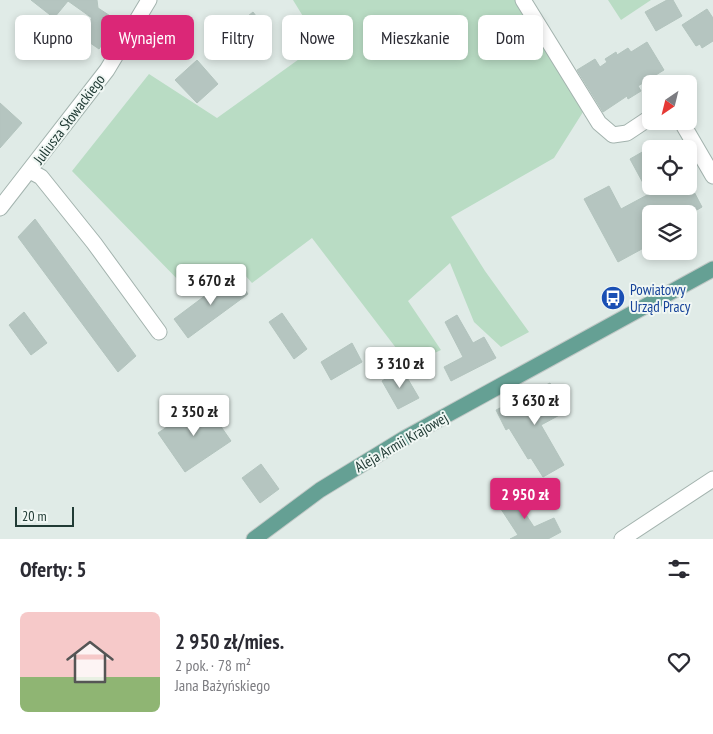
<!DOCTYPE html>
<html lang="pl">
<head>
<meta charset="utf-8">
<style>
	:root { --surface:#fff; --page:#f7f7f7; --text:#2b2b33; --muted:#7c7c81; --line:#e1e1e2; --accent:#db2777 }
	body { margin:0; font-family:"PT Sans Narrow",sans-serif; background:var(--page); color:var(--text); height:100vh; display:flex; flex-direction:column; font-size:19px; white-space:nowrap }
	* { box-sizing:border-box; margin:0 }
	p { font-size:16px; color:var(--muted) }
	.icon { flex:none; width:28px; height:28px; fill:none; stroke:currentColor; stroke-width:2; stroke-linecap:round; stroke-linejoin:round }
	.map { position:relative; height:539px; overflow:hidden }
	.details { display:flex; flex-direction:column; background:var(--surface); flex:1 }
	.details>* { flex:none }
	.hud { position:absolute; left:15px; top:15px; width:684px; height:45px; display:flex; gap:10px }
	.needle { width:32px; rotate:215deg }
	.tools { position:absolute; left:642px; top:75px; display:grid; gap:10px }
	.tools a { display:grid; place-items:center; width:55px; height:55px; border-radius:8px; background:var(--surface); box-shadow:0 2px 8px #0003; font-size:25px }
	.scale { position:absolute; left:15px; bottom:12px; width:59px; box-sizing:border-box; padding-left:5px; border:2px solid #213b35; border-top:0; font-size:14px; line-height:18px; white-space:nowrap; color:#213b35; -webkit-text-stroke:4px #f0f7f4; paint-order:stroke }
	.price { position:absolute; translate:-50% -42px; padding:0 11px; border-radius:5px; background:#fff; color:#222; font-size:16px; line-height:32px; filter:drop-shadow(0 1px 2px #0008) }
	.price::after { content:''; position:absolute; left:50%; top:30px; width:15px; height:11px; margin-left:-8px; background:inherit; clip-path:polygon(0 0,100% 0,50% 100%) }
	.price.on { background:var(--accent); color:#fff }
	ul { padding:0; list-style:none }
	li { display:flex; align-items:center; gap:15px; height:125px; padding:0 20px }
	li+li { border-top:1px solid var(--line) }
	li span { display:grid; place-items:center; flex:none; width:140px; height:100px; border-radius:8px; color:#555 }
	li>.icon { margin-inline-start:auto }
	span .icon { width:60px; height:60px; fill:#fffc; stroke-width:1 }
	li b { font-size:21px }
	h2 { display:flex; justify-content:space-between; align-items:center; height:60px; padding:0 20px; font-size:21px }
	.tag { padding:0 18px; border-radius:8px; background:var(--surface); box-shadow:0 2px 8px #0003; font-size:18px; line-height:45px }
	.tag.on { background:var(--accent); color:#fff }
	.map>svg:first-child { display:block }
	.green { fill:#b9dcc4 }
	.building { fill:#b5c5c0; stroke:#b3c4be }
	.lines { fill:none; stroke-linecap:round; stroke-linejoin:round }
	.minor-casing { stroke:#a3b3ae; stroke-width:17 }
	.major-casing { stroke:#c1c8c6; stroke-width:17 }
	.minor { stroke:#fff; stroke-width:15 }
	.major { stroke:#65a094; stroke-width:15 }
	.labels { text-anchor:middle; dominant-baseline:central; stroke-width:4; stroke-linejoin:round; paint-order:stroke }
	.street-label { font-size:15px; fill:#213b35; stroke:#f0f7f4 }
	.transit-label { font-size:15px; fill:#164399; stroke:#f0f7f4; text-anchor:start }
</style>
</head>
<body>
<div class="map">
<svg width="713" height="539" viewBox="0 0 713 539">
	<rect width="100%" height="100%" fill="#e0ebe7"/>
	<path class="green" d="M293 0H522L583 112 554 158 451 217 485 271 529 332 501 347 474 322 450 263 408 301 441 350 409 365 312 238 252 283 235 264 185 287 72 171 149 74 217 118 320 44Z
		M608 0H651L621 20Z"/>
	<path class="building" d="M31 0H97L98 8 118 21 99 49 80 36 92 18 68 1 54 18Z
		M667 0H673L682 16 656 31 645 12Z
		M707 9 713 18V41L702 48 700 44 696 46 682 25Z
		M253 12 269 33 240 56 224 35Z
		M647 42 664 70 638 86 641 91 628 99 627 96 603 112 577 70 595 59 600 67 607 62 605 59 616 52 617 55 628 48 631 52Z
		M197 60 218 84 197 103 175 80Z
		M0 103 22 123 0 148Z
		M651 147V186H691L702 207 690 214H651V244L618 262 584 199 609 186 621 209 649 194 630 159Z
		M35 219 136 356 118 372 18 237Z
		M234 274 248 294 188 338 174 319Z
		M24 312 47 343 31 355 9 325Z
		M282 313 307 349 294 359 269 322Z
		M457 315 473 343 484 337 496 358 451 381 444 367 463 357 445 322Z
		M352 343 362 362 331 380 321 362Z
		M402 369 419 398 398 409 382 381Z
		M550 383 567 411 541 425 564 465 543 477 531 458 528 459 509 428 506 430 496 410Z
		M204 402 231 441 185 472 158 433Z
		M261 464 279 489 260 503 242 478Z
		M510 490 534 527 554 518 561 532 548 539H510L518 535 495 500Z"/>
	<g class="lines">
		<g class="minor-casing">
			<path id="minor" d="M523 0 599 123 613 135 627 133 651 117
				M681 121 713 176
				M30 171 41 177 94 243 159 332
				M0 208 107 70 149 0
				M622 539 713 479"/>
		</g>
		<g class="major-casing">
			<path id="major" d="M254 539 320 490 405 438 713 269"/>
		</g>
		<use href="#minor" class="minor"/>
		<use href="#major" class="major"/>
	</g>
	<defs>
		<g id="bus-disc" transform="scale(1.25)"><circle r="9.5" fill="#1a4fb4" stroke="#f0f7f4"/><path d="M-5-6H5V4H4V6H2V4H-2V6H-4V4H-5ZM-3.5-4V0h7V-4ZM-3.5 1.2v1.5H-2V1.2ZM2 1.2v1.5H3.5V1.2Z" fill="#fff"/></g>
	</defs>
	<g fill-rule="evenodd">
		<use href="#bus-disc" x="613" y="298"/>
	</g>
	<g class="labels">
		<g class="street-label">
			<text transform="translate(69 119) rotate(-53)">Juliusza Słowackiego</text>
			<text transform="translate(401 442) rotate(-30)">Aleja Armii Krajowej</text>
		</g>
		<g class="transit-label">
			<text x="630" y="289">Powiatowy<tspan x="630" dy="17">Urząd Pracy</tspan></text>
		</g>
	</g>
</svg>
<div class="tools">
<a><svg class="needle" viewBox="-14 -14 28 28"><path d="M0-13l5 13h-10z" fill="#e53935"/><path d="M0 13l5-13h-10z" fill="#7c7c81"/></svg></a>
<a><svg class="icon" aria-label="locate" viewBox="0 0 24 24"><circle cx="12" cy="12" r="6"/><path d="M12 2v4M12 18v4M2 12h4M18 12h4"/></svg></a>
<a><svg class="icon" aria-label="layers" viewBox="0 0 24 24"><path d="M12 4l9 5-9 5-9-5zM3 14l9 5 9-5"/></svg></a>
</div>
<div class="scale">20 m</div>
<b class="price" style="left:211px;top:306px">3 670 zł</b>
<b class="price" style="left:400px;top:389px">3 310 zł</b>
<b class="price" style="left:535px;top:426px">3 630 zł</b>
<b class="price" style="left:194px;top:437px">2 350 zł</b>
<b class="price on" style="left:525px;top:520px">2 950 zł</b>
<div class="hud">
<a class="tag">Kupno</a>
<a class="tag on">Wynajem</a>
<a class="tag">Filtry</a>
<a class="tag">Nowe</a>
<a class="tag">Mieszkanie</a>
<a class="tag">Dom</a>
</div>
</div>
<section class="details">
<h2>Oferty: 5<svg class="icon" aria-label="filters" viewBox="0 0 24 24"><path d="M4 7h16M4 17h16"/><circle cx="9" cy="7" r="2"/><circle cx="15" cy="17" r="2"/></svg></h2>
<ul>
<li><span style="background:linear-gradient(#f6c9c9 65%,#8fb573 0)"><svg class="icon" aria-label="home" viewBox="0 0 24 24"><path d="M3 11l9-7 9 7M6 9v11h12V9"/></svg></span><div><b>2 950 zł/mies.</b><p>2 pok. · 78 m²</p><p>Jana Bażyńskiego</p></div><svg class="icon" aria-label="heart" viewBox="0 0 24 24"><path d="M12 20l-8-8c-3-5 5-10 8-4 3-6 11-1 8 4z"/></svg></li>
</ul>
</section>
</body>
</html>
